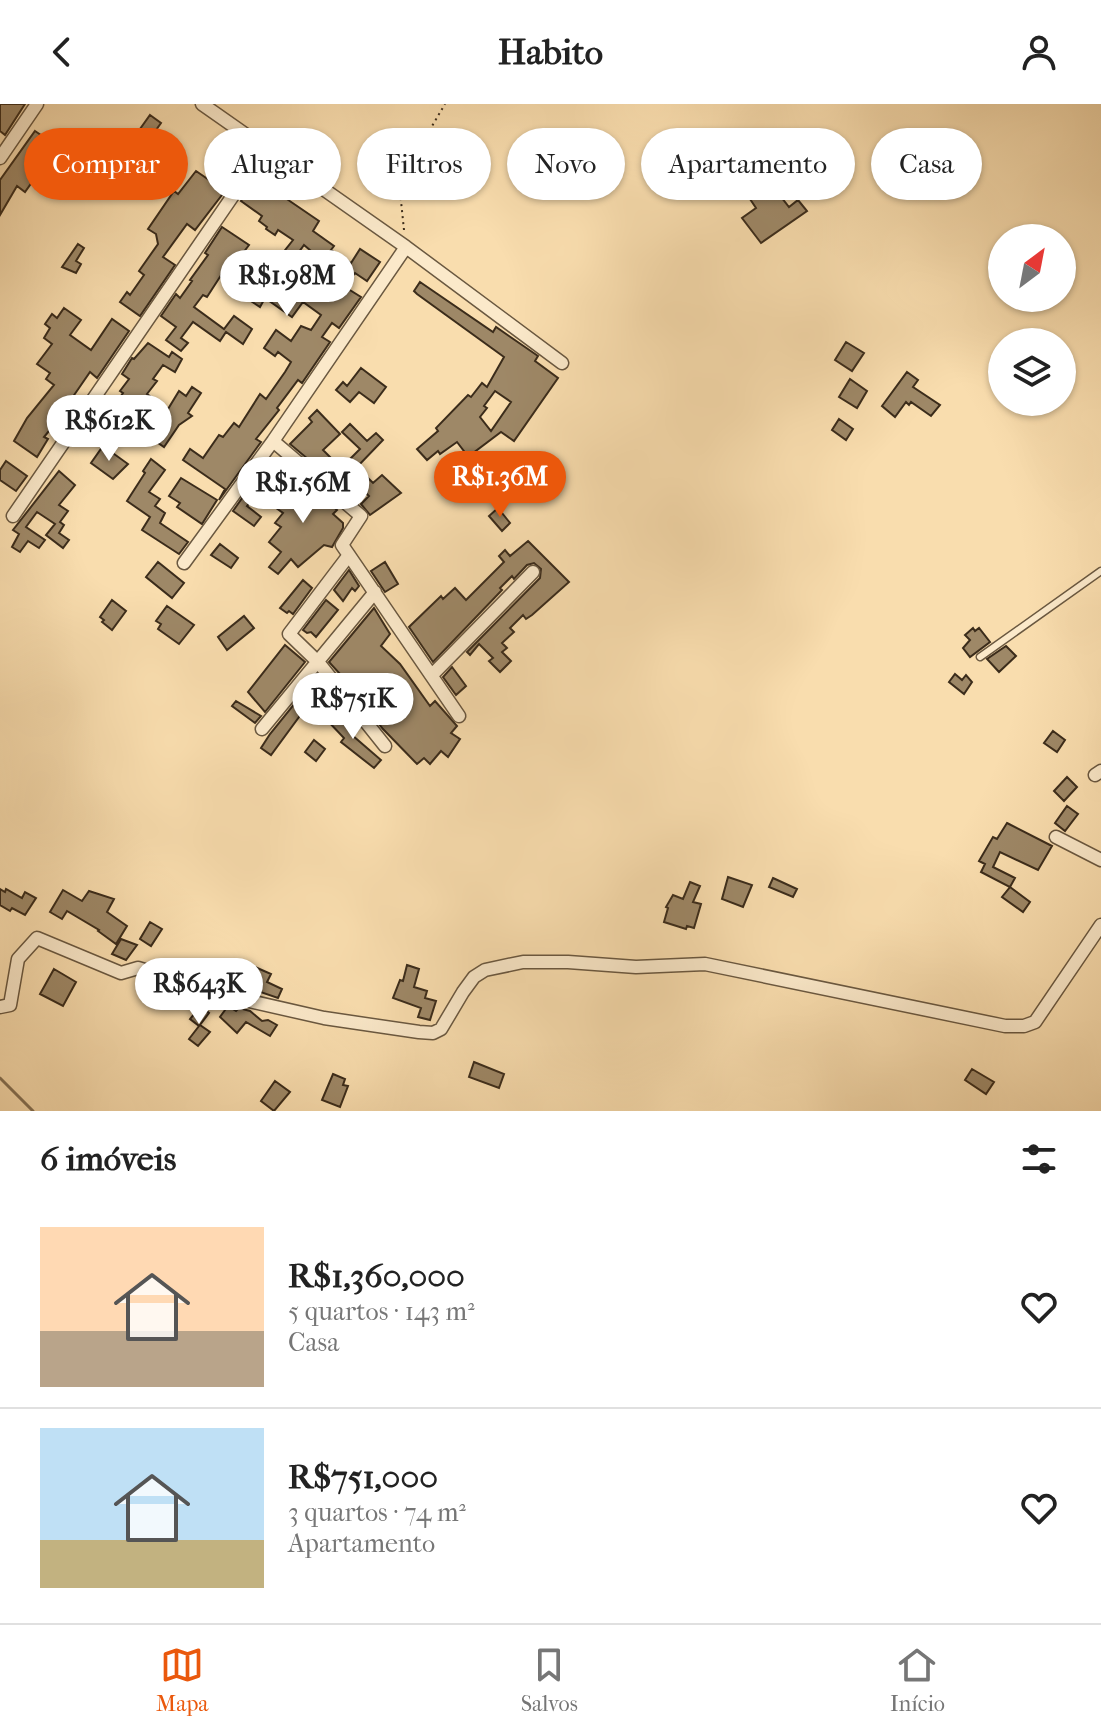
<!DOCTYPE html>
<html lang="pt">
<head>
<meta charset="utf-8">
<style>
	:root { --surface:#fff; --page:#f2f2f2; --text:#222; --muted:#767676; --line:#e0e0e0; --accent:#ea580c }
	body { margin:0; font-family:"IM FELL French Canon",serif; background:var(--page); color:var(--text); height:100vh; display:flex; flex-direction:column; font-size:30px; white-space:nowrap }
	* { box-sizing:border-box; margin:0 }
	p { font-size:26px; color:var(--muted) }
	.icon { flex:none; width:44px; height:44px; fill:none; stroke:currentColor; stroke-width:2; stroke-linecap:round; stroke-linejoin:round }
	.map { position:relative; height:1007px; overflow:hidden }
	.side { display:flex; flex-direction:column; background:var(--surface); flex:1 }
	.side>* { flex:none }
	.banner { position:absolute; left:24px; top:24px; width:1054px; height:72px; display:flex; gap:16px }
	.needle { width:52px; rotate:32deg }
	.tools { position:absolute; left:988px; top:120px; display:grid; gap:16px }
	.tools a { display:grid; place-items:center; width:88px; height:88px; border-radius:50%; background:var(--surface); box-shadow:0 2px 6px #0004; font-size:40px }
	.price { position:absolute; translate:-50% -68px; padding:0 18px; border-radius:28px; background:#fff; color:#222; font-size:26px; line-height:52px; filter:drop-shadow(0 2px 4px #0008) }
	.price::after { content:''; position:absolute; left:50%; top:48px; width:24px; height:18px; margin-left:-12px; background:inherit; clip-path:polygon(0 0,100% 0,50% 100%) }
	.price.active { background:var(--accent); color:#fff }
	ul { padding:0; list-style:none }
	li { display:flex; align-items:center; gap:24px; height:200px; padding:0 40px }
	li+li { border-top:2px solid var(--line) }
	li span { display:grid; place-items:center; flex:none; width:224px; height:160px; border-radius:0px; color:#555 }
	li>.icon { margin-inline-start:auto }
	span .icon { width:96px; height:96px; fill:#fffc; stroke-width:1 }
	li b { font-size:34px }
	h2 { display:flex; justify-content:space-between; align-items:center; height:96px; padding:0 40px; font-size:34px }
	.chip { padding:0 28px; border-radius:36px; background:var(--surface); box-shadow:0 2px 6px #0004; font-size:28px; line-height:72px }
	.chip.active { background:var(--accent); color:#fff }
	header { display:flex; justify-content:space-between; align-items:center; height:104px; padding:0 40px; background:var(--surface); font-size:36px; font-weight:800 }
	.dock { display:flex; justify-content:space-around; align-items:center; height:112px; border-top:2px solid var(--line); background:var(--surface); font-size:22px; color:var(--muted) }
	.dock a { display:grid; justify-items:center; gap:4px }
	.dock .active { color:var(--accent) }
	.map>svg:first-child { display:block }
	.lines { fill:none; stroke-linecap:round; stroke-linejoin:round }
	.stream { stroke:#867255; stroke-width:3 }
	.building { fill:#9e8867; stroke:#3b2c1b; stroke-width:2; fill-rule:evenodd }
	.lane-casing { stroke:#6a5840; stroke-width:9 }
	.street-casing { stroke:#6a5840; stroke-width:15 }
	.path { stroke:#3b2c1b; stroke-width:2; stroke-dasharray:2 4; stroke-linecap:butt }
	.lane { stroke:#fbe9ca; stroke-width:6 }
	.street { stroke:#fbe9ca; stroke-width:12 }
</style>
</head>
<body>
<header><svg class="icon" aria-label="back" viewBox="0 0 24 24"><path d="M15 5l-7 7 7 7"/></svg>Habito<svg class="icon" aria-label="person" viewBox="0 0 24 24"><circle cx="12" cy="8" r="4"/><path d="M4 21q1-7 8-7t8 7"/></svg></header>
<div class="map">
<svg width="1101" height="1007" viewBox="0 0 1101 1007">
	<rect width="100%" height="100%" fill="#f9ddae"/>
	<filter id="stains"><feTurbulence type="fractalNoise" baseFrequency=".0025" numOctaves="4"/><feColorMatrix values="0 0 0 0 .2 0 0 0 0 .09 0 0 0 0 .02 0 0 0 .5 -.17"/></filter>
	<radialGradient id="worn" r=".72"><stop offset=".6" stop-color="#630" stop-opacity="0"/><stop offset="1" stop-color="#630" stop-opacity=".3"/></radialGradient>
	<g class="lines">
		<path class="stream" d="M0 974 33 1007"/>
	</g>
	<path class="building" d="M0 0H25L5 31 0 27Z
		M150 11 161 19 151 33 140 25Z
		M35 27 54 40 32 67 37 71 25 88 17 82 0 111V76Z
		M56 67 77 82 69 93 48 78Z
		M196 67 225 87 195 126 187 120 163 153 175 161 140 212 120 198 127 188 130 191 144 171 139 167 158 140 156 130 148 125 174 87 178 90Z
		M256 74 319 117 313 127 334 142 331 146 351 159 360 145 380 158 367 177 355 169 345 183 361 193 339 224 332 219 322 233 330 238 302 279 298 276 277 304 279 306 256 335 261 338 219 396 225 385 183 356 190 345 203 354 219 331 223 333 234 319 239 323 260 290 266 295 285 268 291 258 278 248 275 252 264 244 276 226 291 237 301 222 311 226 321 211 303 198 292 213 265 194 260 203 243 192 258 169 254 166 268 148 278 155 293 136 278 126 275 131 266 125 267 123 259 117 262 112 241 97ZM304 141 338 170 325 189 288 163Z
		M771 80 789 103 798 96 807 107 761 139 742 114 756 104 750 95Z
		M222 123 249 141 243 149 248 153 240 165 232 159 228 164 227 162 207 193 203 191 194 203 224 225 234 212 252 225 243 240 226 228 220 237 193 218 181 234 188 239 181 247 166 236 176 223 161 212 176 190 180 194 192 177 190 176 208 151 205 149Z
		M78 140 84 144 76 157 81 160 76 169 62 163Z
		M420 178 493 228 496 223 509 232 538 252 535 257 558 274 514 337 501 328 473 349 467 351 457 338 440 350 438 347 427 356 417 345 438 327 436 324 468 291 471 293 482 279 487 283 504 253 417 190 414 187ZM495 287 511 298 491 327 480 313 487 304 484 302Z
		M64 204 81 216 70 231 91 246 112 215 129 227 97 274 90 268 70 297 77 303 69 315 63 310 44 333 48 335 37 353 14 337 27 314 54 281 46 275 50 269 37 260 52 240 44 234 50 224 45 220 52 210 57 214Z
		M846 238 864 249 852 267 835 256Z
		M148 239 169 253 172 248 182 255 175 268 163 261 153 275 157 277 147 290 168 305 179 287 186 292 192 283 201 289 188 309 192 312 179 321 164 343 144 329 154 315 121 292 123 289 120 287 129 275 122 270 132 254 134 255Z
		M361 264 386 283 374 299 359 288 350 298 336 286 343 278 347 282Z
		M907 268 918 276 913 283 940 301 931 312 911 298 909 301 906 298 895 313 882 302Z
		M850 275 867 287 857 304 839 293Z
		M317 306 340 330 323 346 341 364 360 345 342 328 350 320 367 337 376 329 383 336 357 363 373 379 382 371 401 389 370 411 361 400 369 392 349 373 340 382 290 340 312 318 309 314Z
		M100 307 120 321 107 340 87 326Z
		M839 315 853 325 846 336 832 326Z
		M103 342 128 360 113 375 91 359Z
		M151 355 165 366 149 388 160 395 155 402 165 409 160 419 188 438 179 450 142 426 150 413 127 397 145 369 143 367Z
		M6 357 27 372 16 387 0 376V366Z
		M451 362 475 375 456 392 440 375Z
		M59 367 75 381 59 401 68 407 60 418 64 421 59 429 69 436 63 444 46 431 55 420 37 408 26 423 45 436 39 444 28 437 20 448 12 443 19 430 13 426Z
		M301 373 337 406 333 410 343 419V424L332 443 324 441 298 463 291 455 278 470 269 463 281 448 269 438 281 423 275 419 283 409 268 398 278 385 285 391Z
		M181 374 217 396 202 420 177 403 180 399 169 392Z
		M245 390 252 396 247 402 261 413 254 422 233 407Z
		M498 404 510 419 502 427 489 412Z
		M528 437 569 478 532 511 526 515 523 511 510 524 514 528 502 539 507 544 502 548 511 557 500 568 489 557 493 554 479 540 470 551 467 548 540 474 541 465 534 459 527 461 514 475 512 472 500 484 502 486 433 558 409 523 441 492 443 495 455 484 466 496 504 458 499 452 505 446 510 452Z
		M220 440 238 454 231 464 211 451Z
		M158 458 184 479 172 494 146 473Z
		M385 458 398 480 385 488 371 467Z
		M349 466 359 482 355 487 352 484 343 497 334 486Z
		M303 476 312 484 293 510 289 507 287 509 280 504Z
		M112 496 126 507 112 526 102 518 104 516 100 513Z
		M326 496 338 506 316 533 311 528 307 529 303 526Z
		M167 502 194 521 179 540 158 525 161 520 156 517Z
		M374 504 390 530 381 542 400 560 430 602 435 597 457 622 451 629 460 635 448 653 441 647 430 660 424 654 417 660 383 625 359 594 361 593 329 558Z
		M244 512 254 524 227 546 218 533Z
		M973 524 975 527 979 524 990 538 970 553 963 544 970 536 965 531Z
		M285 541 305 558 265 608 248 588Z
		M1006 542 1016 552 999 568 987 555Z
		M452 563 466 582 456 591 443 573Z
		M955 570 962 576 966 571 972 578 964 590 949 578Z
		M316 573 337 599 326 608 313 594 271 651 261 644 270 630Z
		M236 597 261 612 255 619 232 602Z
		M335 608 354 628 352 631 381 656 374 664 341 638 344 634 326 615Z
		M1053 627 1065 636 1057 648 1044 639Z
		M314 636 325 645 316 657 305 648Z
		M1067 673 1077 683 1064 697 1054 687Z
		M1067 702 1078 710 1065 727 1055 719Z
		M1007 719 1052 742 1038 766 1000 748 993 763 1015 774 1010 783 1030 798 1023 808 1002 793 1010 783 981 768 985 760 979 757 993 733 997 735Z
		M728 773 752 781 743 803 722 795Z
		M773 774 797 785 793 793 769 783Z
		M690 778 700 782 693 798 701 800 694 824 687 822 686 825 664 818 668 804 666 803 673 791 683 795Z
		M0 785 5 788 6 785 22 794 25 788 36 794 25 811 12 804 10 807 0 801Z
		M63 786 82 797 89 787 114 795 107 808 127 822 116 840 98 827 99 826 67 807 62 815 50 808Z
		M150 818 162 825 151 842 140 835Z
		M121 835 137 841 126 856 112 850Z
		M407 861 419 865 414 883 427 887 425 894 436 897 430 916 418 913 421 904 393 894 400 876 403 877Z
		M255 863 271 870 267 878 282 885 278 894 246 883Z
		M54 865 76 878 63 902 40 890Z
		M201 902 209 909 200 921 210 928 198 942 189 935 199 922 190 915Z
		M228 902 236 907 239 904 250 907 262 917 268 916 277 921 270 932 246 918 237 929 220 913Z
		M474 958 504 970 499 984 469 973Z
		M972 965 994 978 986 990 965 976Z
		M333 970 345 975 343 981 348 982 340 1003 322 996Z
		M275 977 290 988 274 1007 261 997Z"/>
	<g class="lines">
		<g class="lane-casing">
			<path id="lane" d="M980 553 1101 467"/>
		</g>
		<g class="street-casing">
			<path id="street" d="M202 0 406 143 562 259
				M0 54 37 0
				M273 337 361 412 342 441 459 612
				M13 412 265 45
				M349 451 289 530 318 558 385 642
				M184 459 273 337 406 143
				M432 571 533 468
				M262 625 375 488
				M1095 671 1101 667
				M1056 733 1101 756
				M0 903 10 901 18 855 37 834 121 869 138 864 245 896 324 914 419 928 433 929 441 925 463 888 474 873 485 866 523 858H568L636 863 705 860 1005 922H1024L1035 918 1101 821"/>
		</g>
		<path class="path" d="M404 126 399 78 445 0"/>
		<use href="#lane" class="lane"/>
		<use href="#street" class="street"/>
	</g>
	<rect width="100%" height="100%" filter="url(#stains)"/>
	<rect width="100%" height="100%" fill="url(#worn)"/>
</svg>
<div class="tools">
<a><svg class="needle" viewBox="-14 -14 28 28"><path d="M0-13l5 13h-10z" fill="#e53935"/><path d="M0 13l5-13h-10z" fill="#767676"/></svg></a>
<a><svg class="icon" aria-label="layers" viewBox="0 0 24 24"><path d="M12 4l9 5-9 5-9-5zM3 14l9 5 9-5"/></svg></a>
</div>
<b class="price" style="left:287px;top:214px">R$1.98M</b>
<b class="price" style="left:109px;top:359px">R$612K</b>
<b class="price active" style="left:500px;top:415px">R$1.36M</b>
<b class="price" style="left:303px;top:421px">R$1.56M</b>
<b class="price" style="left:353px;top:637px">R$751K</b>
<b class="price" style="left:199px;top:922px">R$643K</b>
<div class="banner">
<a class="chip active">Comprar</a>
<a class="chip">Alugar</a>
<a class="chip">Filtros</a>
<a class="chip">Novo</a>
<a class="chip">Apartamento</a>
<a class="chip">Casa</a>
</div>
</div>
<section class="side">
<h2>6 imóveis<svg class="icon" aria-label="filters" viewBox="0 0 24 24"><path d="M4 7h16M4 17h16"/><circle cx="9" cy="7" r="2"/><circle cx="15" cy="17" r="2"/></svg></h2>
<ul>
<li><span style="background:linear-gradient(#ffd9b3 65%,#b9a48a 0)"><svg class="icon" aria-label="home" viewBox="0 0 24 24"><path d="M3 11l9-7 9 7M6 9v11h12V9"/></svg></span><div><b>R$1,360,000</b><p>5 quartos · 143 m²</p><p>Casa</p></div><svg class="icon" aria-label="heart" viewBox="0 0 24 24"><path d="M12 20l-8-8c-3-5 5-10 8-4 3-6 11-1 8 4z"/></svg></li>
<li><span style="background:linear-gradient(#bfe0f5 70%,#c2b280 0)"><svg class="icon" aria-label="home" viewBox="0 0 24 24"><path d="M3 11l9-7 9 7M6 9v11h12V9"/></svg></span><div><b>R$751,000</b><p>3 quartos · 74 m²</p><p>Apartamento</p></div><svg class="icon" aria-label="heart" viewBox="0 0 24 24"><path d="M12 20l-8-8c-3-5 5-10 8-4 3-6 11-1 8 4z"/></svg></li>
</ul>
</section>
<nav class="dock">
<a class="active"><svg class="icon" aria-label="map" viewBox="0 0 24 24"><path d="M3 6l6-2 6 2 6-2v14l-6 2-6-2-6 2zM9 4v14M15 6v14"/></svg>Mapa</a>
<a><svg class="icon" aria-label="saved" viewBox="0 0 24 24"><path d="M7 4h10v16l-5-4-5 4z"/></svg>Salvos</a>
<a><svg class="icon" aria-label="home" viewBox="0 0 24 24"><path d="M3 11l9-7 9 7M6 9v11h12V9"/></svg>Início</a>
</nav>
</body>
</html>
